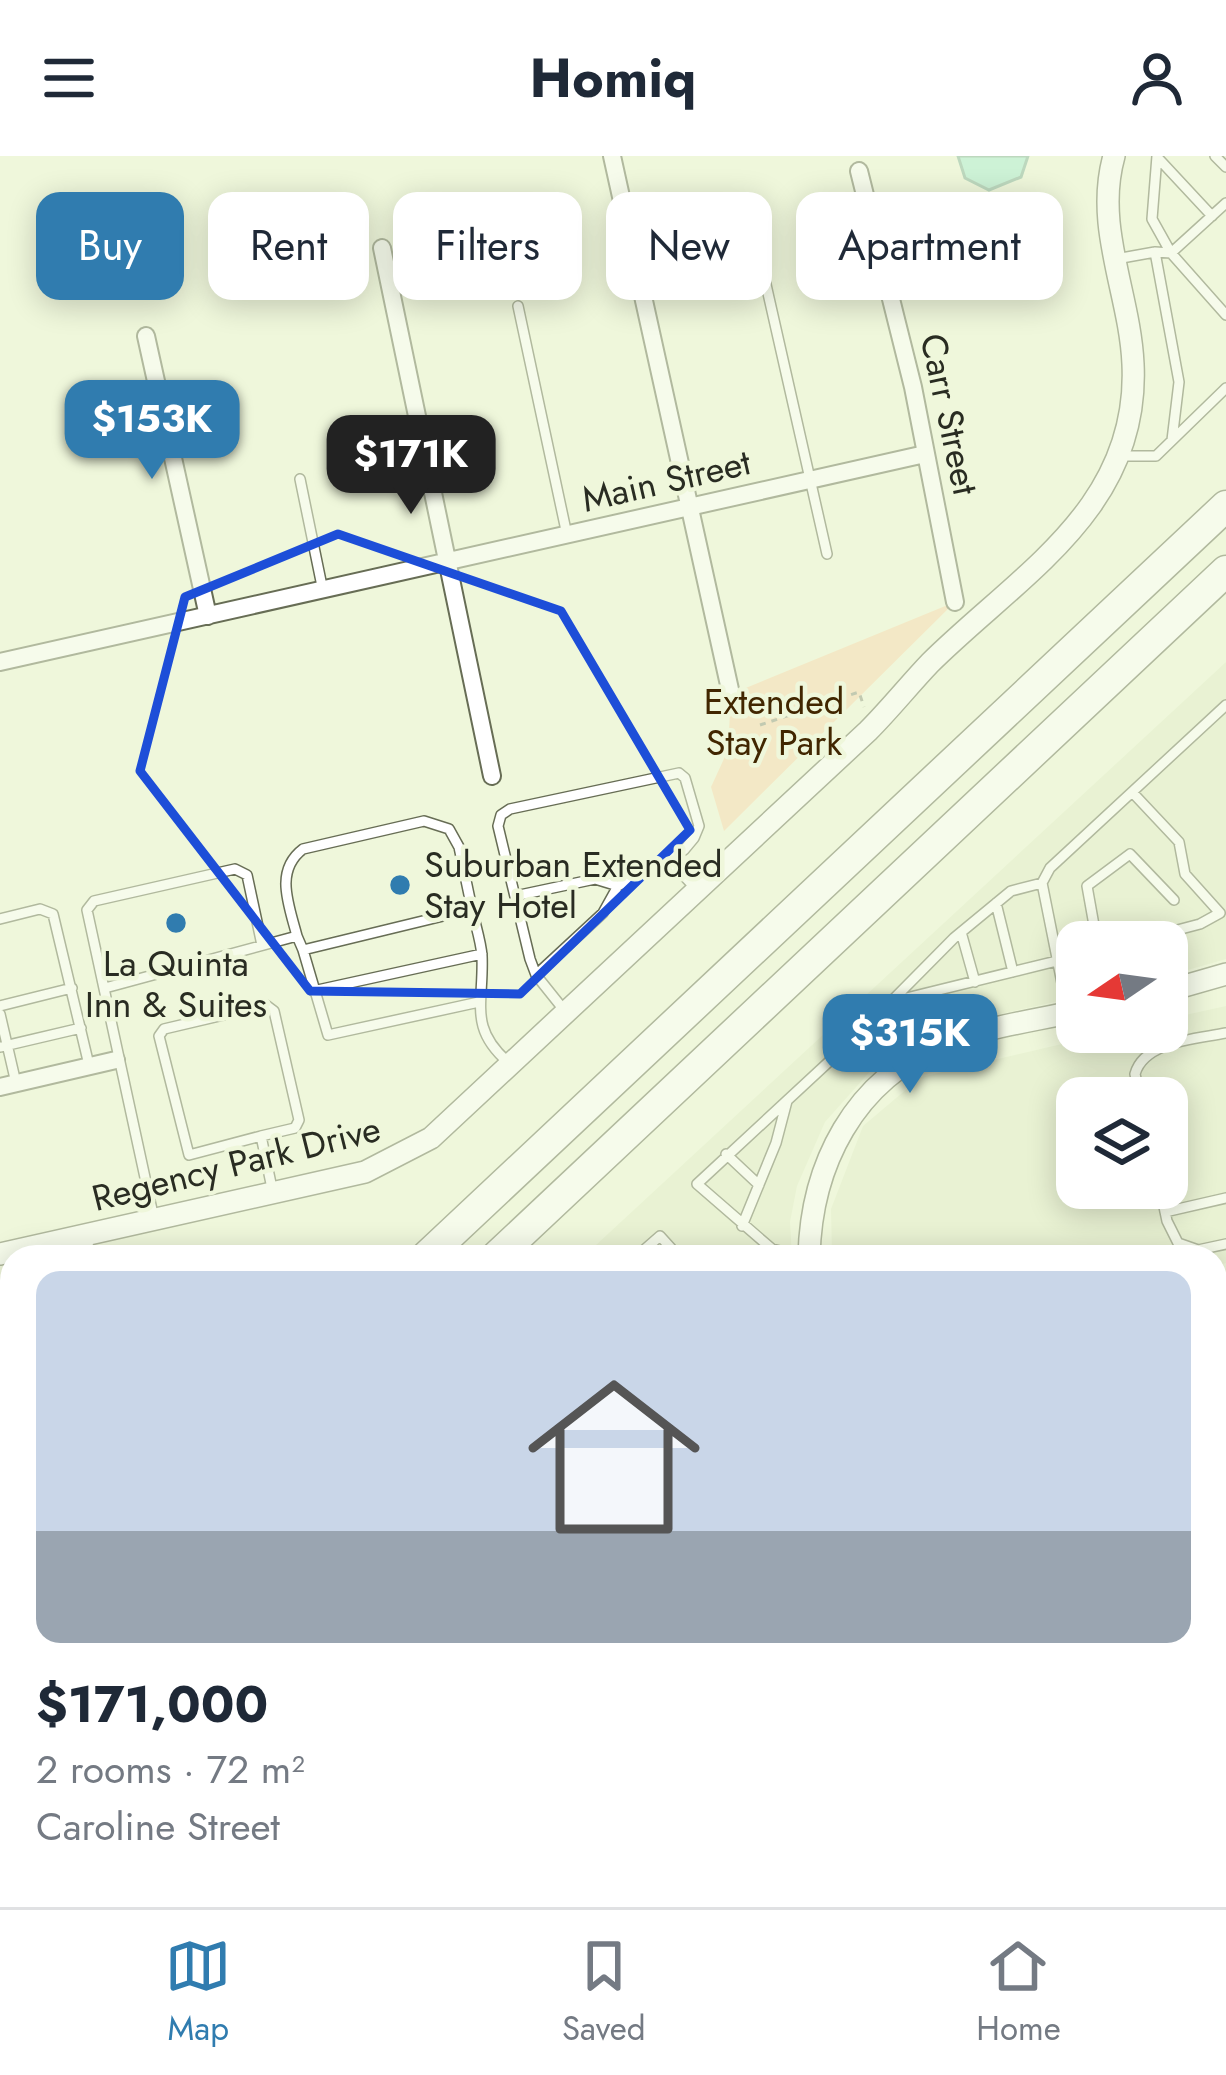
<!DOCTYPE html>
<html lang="en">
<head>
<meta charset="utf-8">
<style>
	:root { --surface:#fff; --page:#f2f2f3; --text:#1f2937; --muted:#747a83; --line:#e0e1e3; --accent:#307caf }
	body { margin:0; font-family:Jost,sans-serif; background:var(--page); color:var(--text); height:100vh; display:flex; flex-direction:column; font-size:45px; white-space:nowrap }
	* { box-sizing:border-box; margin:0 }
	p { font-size:39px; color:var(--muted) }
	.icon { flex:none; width:66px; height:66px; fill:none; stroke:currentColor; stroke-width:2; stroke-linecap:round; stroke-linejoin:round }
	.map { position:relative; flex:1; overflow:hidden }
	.side { position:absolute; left:0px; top:1089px; width:1227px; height:663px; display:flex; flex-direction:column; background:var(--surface); border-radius:36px 36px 0 0; box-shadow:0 6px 30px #0003 }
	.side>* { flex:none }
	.guide { position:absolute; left:36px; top:36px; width:1155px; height:108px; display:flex; gap:24px }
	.needle { width:78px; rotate:257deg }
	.controls { position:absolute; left:1056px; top:765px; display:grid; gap:24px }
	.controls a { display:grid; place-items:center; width:132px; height:132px; border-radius:24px; background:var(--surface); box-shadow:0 6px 30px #0003; font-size:60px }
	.price { position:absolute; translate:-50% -102px; padding:0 27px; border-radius:24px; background:var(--accent); color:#fff; font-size:39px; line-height:78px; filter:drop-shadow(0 3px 6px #0008) }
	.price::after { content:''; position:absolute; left:50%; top:72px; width:36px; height:27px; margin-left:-18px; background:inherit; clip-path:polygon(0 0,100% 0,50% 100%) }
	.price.current { background:#222; color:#fff }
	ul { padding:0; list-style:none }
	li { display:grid; align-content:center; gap:24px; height:636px; padding:0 36px }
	li span { display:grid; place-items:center; height:372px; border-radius:24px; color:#555 }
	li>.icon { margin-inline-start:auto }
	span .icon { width:216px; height:216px; fill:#fffc; stroke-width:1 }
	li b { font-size:51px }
	.chip { padding:0 42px; border-radius:24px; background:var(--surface); box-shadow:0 6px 30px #0003; font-size:42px; line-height:108px }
	.chip.current { background:var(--accent); color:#fff }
	header { display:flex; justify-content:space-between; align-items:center; height:156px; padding:0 36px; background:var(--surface); font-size:54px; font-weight:700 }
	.tabs { display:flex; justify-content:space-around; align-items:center; height:168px; border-top:3px solid var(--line); background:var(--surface); font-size:33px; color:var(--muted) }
	.tabs a { display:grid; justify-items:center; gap:6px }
	.tabs .current { color:var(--accent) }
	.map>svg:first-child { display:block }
	.built { fill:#e2ecca; fill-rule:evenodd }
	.green { fill:#f9d6ad }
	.water { fill:#a5ecd1; stroke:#80b29c; stroke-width:3 }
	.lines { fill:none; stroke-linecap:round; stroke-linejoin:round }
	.service-casing { stroke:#676d55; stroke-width:12 }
	.minor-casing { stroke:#676d55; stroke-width:20 }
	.tertiary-casing { stroke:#676d55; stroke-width:24 }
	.motorway-casing { stroke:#676d55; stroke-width:33 }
	.path { stroke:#8d927f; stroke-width:3; stroke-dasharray:6 6; stroke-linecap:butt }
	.service { stroke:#fff; stroke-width:9 }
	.minor { stroke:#fff; stroke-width:16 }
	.tertiary { stroke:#fff; stroke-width:21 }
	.motorway { stroke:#fff; stroke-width:30 }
	.marked { fill:none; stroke:#1d4ed8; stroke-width:9; stroke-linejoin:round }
	.poi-dot { fill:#307caf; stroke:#eff7db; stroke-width:4.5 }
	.labels { text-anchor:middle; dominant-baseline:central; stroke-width:9; stroke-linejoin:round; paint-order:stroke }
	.street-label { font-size:36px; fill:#292c22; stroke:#eff7db }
	.park-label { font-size:36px; fill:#412600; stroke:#eff7db }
	.poi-label { font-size:36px; fill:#292c22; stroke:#eff7db; text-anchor:start }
</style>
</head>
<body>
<header><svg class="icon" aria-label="menu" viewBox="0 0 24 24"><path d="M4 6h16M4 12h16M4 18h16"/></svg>Homiq<svg class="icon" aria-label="person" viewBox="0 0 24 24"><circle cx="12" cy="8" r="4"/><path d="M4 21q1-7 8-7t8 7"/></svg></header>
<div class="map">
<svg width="1226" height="1751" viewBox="0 0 1226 1751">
	<rect width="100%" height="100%" fill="#eff7db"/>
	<path class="built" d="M1226 506V803L1167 820V786H1077V841L946 870 907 888 874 911 825 966 797 1030 790 1066 792 1101H583Z
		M1226 850V1107L1215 1110V1101H832L831 1053 863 970 921 921 1113 876H1167V863ZM1077 942H1167V1032H1077Z
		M366 1740H523L525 1751H355Z
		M576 1740H758L761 1751H534Z"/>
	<path class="green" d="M955 446 724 675 711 631 728 594 731 538Z
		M1215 1385 1226 1435V1677L1215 1629Z"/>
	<path class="water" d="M958 0H1028L1021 21 989 34 965 22Z"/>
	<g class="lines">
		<g class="service-casing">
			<path id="service" d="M1157 0 1152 63 1171 97 1226 47
				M1215 0 1226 11
				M1157 1 1212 60
				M748 49 827 398
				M1155 96 1179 226 1172 284
				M1116 103 1155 96 1171 97 1226 159
				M518 150 567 379
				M1118 300H1156L1226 232
				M300 323 323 435
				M668 703 697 734
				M515 740 595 723 618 730
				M996 747 1013 816
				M0 763 40 753 53 758 89 909
				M961 776 975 826
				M297 780C289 749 274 715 303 693L424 665 449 673 459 691 472 753
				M1097 786 1087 730 1130 698 1174 744
				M1132 786 1200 768 1220 757 1185 718 1179 686 1132 636
				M303 794 328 879 479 846
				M536 819 603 757 618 730 684 694 694 682 699 670 685 622 679 617 510 653 501 659 498 670 530 803 536 819 564 854
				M105 832 297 780 303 794 472 753C475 768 481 785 482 800 484 847 468 872 509 907
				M313 835 482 798
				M890 846 1077 800
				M0 850 72 832
				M1068 857 1042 727 1050 712 1226 549
				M0 858 16 927
				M1167 870 1171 888
				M0 891 81 872
				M1140 942 1135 918C1144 885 1197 883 1226 877
				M261 980 295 972 299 964 274 855 266 849 164 873 159 880 189 999 261 980 273 1037
				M726 998 759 1029
				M1160 1032 1167 1065 1178 1087 1198 1094 1226 1088
				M1165 1056 1226 1042
				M154 1063 87 754 94 745 235 713 247 719 262 789
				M742 1070 776 987 787 945
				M86 1079 91 1101
				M636 1101 660 1080 679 1101
				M805 1101 772 1093 697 1028 861 876 954 782 1011 735 1042 727
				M0 1146 12 1143
				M0 1336 12 1327
				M249 1740 262 1751
				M699 1751 704 1740"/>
		</g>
		<g class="minor-casing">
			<path id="minor" d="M612 0 731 538
				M859 15 913 231 955 446
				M382 92 492 620
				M146 180 208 460
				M0 506 925 298
				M0 931 116 904
				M781 1740 783 1751"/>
		</g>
		<g class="tertiary-casing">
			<path id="tertiary" d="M1167 835 1226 818
				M0 1098 365 1016 431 982 868 575C890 553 909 529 930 507 1020 418 1140 352 1133 208 1130 138 1094 71 1114 0
				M809 1101C811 1009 854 924 943 888 985 871 1033 865 1077 855
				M322 1751 333 1740"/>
		</g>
		<g class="motorway-casing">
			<path id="motorway" d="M426 1101 1226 350
				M496 1101 1226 415
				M0 1446 12 1438
				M0 1502 12 1491
				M0 1567 12 1556
				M0 1601 12 1589"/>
		</g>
		<path class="path" d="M760 569 859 536 864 551"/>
		<use href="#service" class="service"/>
		<use href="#minor" class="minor"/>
		<use href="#tertiary" class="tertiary"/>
		<use href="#motorway" class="motorway"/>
	</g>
	<path d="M0 0H1226V1751H0ZM338 378 561 455 690 674 520 838 310 835 140 615 185 441Z" fill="#eff7db" fill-opacity=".55" fill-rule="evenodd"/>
	<path class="marked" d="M338 378 561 455 690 674 520 838 310 835 140 615 185 441Z"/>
	<g class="poi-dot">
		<circle cx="400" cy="729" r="12"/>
		<circle cx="176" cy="767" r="12"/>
	</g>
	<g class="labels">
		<g class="street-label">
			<text transform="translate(950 258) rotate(78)">Carr Street</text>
			<text transform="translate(666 324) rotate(-13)">Main Street</text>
			<text transform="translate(236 1007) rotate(-14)">Regency Park Drive</text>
		</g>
		<g class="park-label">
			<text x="774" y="545">Extended<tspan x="774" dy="41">Stay Park</tspan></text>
		</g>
		<g class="poi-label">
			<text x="424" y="708">Suburban Extended<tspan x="424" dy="41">Stay Hotel</tspan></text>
			<text x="176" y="807" text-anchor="middle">La Quinta<tspan x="176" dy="41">Inn &amp; Suites</tspan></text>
		</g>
	</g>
</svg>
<div class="controls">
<a><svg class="needle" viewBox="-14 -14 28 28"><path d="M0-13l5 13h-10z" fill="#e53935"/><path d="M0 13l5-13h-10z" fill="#747a83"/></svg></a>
<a><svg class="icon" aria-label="layers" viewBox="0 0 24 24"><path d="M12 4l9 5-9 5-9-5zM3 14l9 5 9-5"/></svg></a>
</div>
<b class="price" style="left:152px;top:326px">$153K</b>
<b class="price current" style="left:411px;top:361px">$171K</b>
<b class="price" style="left:910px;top:940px">$315K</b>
<div class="guide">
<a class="chip current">Buy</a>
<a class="chip">Rent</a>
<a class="chip">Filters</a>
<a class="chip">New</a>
<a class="chip">Apartment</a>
</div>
<section class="side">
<ul>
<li><span style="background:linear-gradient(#c9d6e8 70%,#9aa5b1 0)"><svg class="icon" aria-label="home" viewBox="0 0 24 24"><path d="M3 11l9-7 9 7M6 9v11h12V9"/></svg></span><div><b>$171,000</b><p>2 rooms · 72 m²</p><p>Caroline Street</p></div></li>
</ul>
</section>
</div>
<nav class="tabs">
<a class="current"><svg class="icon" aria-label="map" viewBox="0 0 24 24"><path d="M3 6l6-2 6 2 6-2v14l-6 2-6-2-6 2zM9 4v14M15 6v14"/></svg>Map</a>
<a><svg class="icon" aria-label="saved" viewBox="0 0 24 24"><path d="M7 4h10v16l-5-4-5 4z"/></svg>Saved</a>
<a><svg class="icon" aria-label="home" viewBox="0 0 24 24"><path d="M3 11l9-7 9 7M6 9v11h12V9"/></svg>Home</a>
</nav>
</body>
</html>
